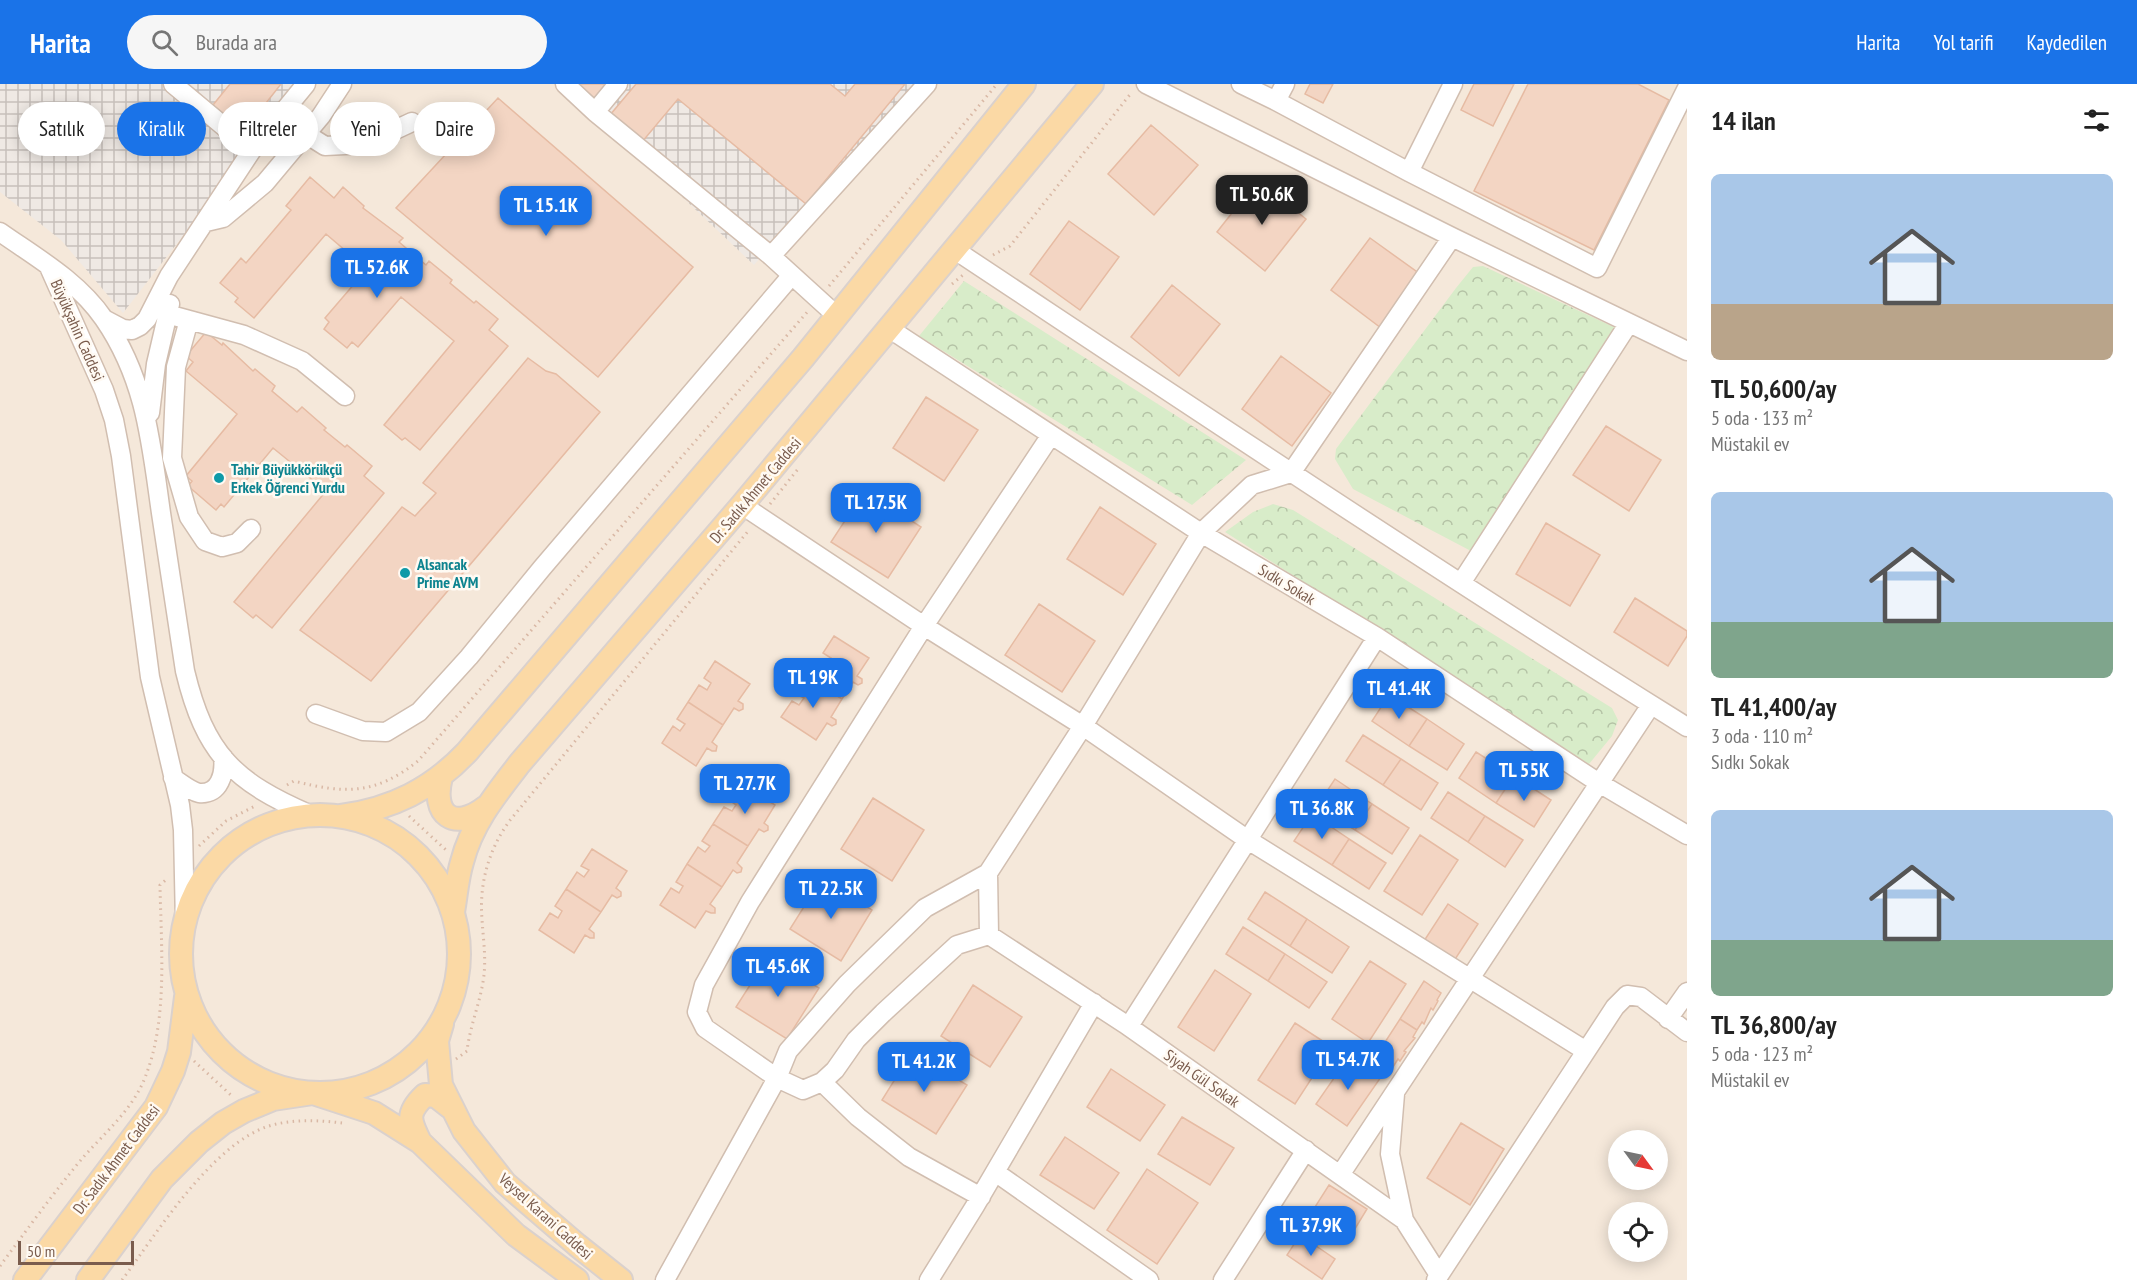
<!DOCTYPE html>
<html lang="tr">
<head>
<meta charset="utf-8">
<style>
	:root { --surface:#fff; --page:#f6f6f6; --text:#222; --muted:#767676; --accent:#1a73e8 }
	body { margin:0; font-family:"PT Sans Narrow",sans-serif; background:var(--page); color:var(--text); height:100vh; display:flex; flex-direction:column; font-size:22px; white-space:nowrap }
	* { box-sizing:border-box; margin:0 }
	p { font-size:20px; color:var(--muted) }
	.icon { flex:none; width:33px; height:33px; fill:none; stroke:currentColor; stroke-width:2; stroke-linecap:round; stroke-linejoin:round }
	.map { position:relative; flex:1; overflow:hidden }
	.drawer { display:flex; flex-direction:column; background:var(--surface); width:450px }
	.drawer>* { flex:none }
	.banner { position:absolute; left:18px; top:18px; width:570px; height:54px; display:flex; gap:12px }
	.needle { width:39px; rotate:123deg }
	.fabs { position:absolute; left:1608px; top:1046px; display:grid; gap:12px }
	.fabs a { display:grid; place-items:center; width:60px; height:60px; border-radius:50%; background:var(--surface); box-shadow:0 3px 15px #0003; font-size:30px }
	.scale { position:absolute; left:18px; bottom:15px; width:116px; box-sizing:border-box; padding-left:6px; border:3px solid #7a5c4d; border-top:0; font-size:16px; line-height:21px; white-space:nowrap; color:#7a5c4d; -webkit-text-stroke:4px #fffaf3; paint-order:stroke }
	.price { position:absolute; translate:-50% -51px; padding:0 14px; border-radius:12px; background:var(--accent); color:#fff; font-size:20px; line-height:39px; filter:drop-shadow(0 2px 3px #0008) }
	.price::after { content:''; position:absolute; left:50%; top:36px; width:18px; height:14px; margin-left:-9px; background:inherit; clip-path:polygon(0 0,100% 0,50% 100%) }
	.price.active { background:#222; color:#fff }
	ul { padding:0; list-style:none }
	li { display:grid; align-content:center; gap:12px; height:318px; padding:0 24px }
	li span { display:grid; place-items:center; height:186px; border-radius:9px; color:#555 }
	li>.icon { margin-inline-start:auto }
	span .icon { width:108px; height:108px; fill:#fffc; stroke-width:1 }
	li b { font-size:26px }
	h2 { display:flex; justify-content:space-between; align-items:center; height:72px; padding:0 24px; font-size:26px }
	.pill { padding:0 21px; border-radius:27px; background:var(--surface); box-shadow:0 3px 15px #0003; font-size:21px; line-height:54px }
	.pill.active { background:var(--accent); color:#fff }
	header { display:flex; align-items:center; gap:36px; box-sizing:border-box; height:84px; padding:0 30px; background:var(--accent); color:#fff }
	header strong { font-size:28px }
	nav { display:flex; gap:33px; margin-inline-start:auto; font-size:21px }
	.search { width:420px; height:54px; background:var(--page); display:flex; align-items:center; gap:15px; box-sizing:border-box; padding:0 21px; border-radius:33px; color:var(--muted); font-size:22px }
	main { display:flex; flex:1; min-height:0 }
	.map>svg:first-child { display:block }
	.residential { fill:#f5e8da; fill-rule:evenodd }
	.industrial { fill:url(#industrial-grid) }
	.forest { fill:url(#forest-crowns) }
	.building { fill:#f3d5c3; stroke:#e6bba3; stroke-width:1.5 }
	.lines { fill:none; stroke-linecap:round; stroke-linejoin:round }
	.minor-casing { stroke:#d1beb0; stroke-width:21 }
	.major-casing { stroke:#dad1cd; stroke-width:26 }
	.path { stroke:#d9b8a5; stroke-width:3; stroke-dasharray:1.5 4.5; stroke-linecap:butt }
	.minor { stroke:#fff; stroke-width:18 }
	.major { stroke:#fbd9a5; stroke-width:22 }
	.culture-dot { fill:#0f9aa8; stroke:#fffaf3; stroke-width:2 }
	.labels { text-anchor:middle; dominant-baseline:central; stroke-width:5; stroke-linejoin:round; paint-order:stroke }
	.street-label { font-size:16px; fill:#7a5c4d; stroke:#fffaf3 }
	.culture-label { font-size:16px; font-weight:bold; fill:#0d838f; stroke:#fffaf3; text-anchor:start }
</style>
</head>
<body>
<header>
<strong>Harita</strong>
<div class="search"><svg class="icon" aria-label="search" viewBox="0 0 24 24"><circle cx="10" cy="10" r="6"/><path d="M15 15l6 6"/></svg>Burada ara</div>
<nav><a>Harita</a><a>Yol tarifi</a><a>Kaydedilen</a></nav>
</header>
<main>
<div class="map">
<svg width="1687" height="1196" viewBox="0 0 1687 1196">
	<defs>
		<pattern id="industrial-grid" width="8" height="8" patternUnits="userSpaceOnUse" patternTransform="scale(1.5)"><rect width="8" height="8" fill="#efe9e4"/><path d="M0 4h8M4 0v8" fill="none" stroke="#c7c0bb"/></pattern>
		<pattern id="forest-crowns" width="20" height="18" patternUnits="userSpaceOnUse" patternTransform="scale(1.5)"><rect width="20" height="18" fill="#d8ecc9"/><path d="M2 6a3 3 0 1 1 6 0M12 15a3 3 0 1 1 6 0" fill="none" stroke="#b4c2a5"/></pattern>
	</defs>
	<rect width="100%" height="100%" fill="#fdf6ec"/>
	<path class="residential" d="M0 0H1687V1196H0ZM1618 1056H1658V1095H1618ZM1618 1128H1658V1167H1618Z"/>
	<path class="industrial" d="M0 0H301L123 229 61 156 0 108Z
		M563 0H914L754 181Z"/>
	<path class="forest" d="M1483 182 1618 245 1471 467 1353 405 1335 375 1336 365 1456 204 1473 183Z
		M964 197 1246 376 1192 421 919 252Z
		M1273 420 1293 426 1612 624 1618 636 1612 652 1589 680 1225 448 1253 428Z"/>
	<path class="building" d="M230 0H281L255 33 232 37 213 21Z
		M572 0H609L594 18Z
		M636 0H830L845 12 855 0H905L806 120 678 15 642 58 610 31Z
		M1310 0H1333L1323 19 1305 10Z
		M1474 0H1514L1493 42 1461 26Z
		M1528 0H1638L1669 16 1594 166 1474 107Z
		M498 14 693 183 598 293 396 124Z
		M1151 41 1198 81 1154 131 1108 90Z
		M310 93 334 114 343 103 364 122 363 124 403 154 399 158 426 181 429 177 452 196 450 199 474 219 476 217 498 235 489 246 508 262 420 366 405 354 402 356 384 341 454 257 401 213 358 263 352 258 347 264 324 245 329 238 325 234 367 185 326 150 254 234 235 218 238 214 220 199 241 174 246 179 291 126 286 122Z
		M1258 96 1306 135 1265 187 1217 148Z
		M1069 137 1119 173 1080 226 1030 190Z
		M1370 154 1420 190 1381 244 1331 206Z
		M1172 201 1220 240 1179 292 1131 253Z
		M206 248 222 261 223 259 253 287 255 285 275 302 272 307 297 328 302 323 326 344 324 346 345 363 347 361 372 382 364 392 384 409 272 544 256 531 253 534 234 518 326 407 273 364 224 423 221 420 216 426 188 402 192 397 186 392 237 330 186 287 193 278 186 272Z
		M1281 272 1331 309 1292 362 1242 325Z
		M528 274 546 287 556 290 600 328 371 597 300 546 402 423 415 432 436 409 423 399Z
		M926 313 978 346 944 397 893 364Z
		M1606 342 1661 376 1629 427 1573 391Z
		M865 406 921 443 888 494 831 458Z
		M1100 423 1156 460 1123 511 1067 475Z
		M1546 439 1600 471 1570 522 1516 490Z
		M1635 514 1687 547V552L1668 582 1614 548Z
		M1039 520 1095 557 1062 608 1005 571Z
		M834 552 869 574 857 592 862 595V599L858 601 853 598 842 615 807 593 818 576 826 581 831 574 823 569Z
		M715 577 750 600 738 617 743 620V625L739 627 734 624 723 641 688 618 699 601 707 606 711 599 704 594Z
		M807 593 842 615 831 633 836 636V640L832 642 827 639 816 656 781 633 792 617 799 621 804 614 796 610Z
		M1389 611 1427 635 1409 662 1372 637Z
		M688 618 723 641 712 658 717 662 716 667H712L707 664 696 682 662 659 673 642 680 647 685 640 677 635Z
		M1427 635 1464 660 1447 686 1409 662Z
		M1363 651 1401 675 1383 701 1346 677Z
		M1476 668 1514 692 1496 719 1459 694Z
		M1401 675 1438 699 1421 726 1383 701Z
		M1514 692 1551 716 1534 743 1496 719Z
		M1335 695 1372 720 1355 746 1317 722Z
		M740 699 775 721 764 739 768 742V746L764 748 759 745 748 762 713 740 724 723 732 727 736 721 729 716Z
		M1448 708 1485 732 1468 758 1431 734Z
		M873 714 924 746 892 797 841 765Z
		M1372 720 1409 744 1392 770 1355 746Z
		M1312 730 1349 755 1332 781 1294 757Z
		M1485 732 1523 756 1505 783 1468 758Z
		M713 740 748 762 737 779 742 784 741 788 737 789 733 786 722 803 687 780 698 763 705 768 710 762 702 757Z
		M1420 751 1458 776 1422 831 1384 807Z
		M1349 755 1386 779 1369 805 1332 781Z
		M592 765 627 787 616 804 621 808V812L617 814 612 811 601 828 566 805 577 788 584 793 589 786 581 782Z
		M687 780 722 803 710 820 715 824V829H711L706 827 695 844 660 821 671 804 679 809 683 802 676 798Z
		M822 794 872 826 841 877 790 845Z
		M566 805 601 828 589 845 594 849V854H590L585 851 574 869 539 846 550 829 558 834 562 827 555 822Z
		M1265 808 1307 835 1290 862 1248 835Z
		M1448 820 1478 840 1452 880 1422 860Z
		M1307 835 1349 863 1332 889 1290 862Z
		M1243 843 1285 870 1268 897 1226 870Z
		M1285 870 1327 898 1309 924 1268 897Z
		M768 873 819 904 787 955 736 923Z
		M1370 877 1406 900 1368 959 1332 935Z
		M1215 886 1251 910 1214 967 1178 943Z
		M1424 897 1441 909 1437 916 1438 917 1433 926 1431 924 1424 940 1422 938 1417 946 1400 935Z
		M973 901 1022 933 990 983 941 952Z
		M1400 935 1417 946 1413 953 1415 954 1404 967 1406 968 1400 977 1398 975 1393 983 1376 972Z
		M1295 939 1332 963 1295 1020 1258 996Z
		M912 968 967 1001 936 1050 882 1016Z
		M1350 971 1381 993 1347 1042 1316 1020Z
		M1111 985 1165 1021 1140 1057 1087 1023Z
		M1182 1033 1234 1064 1210 1101 1158 1070Z
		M1461 1039 1504 1065 1470 1121 1427 1094Z
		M1065 1053 1119 1089 1094 1125 1040 1091Z
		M1147 1085 1198 1119 1157 1180 1107 1146Z
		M1329 1101 1367 1125 1347 1158 1308 1134Z
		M1300 1151 1335 1175 1322 1195 1287 1171Z"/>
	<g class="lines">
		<g class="minor-casing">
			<path id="minor" d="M173 0 252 66
				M565 0 595 28
				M618 0 595 28 771 172 837 232
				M1146 0 1452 153 1687 267
				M1241 0 1276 17 1285 0
				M1276 17 1409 88 1597 184 1687 4
				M306 50 325 62 365 60 412 38
				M1409 88 1453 0
				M206 138 223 134 265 99 321 32 342 0
				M0 148C37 174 78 197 104 235 146 296 151 359 161 429 169 482 177 534 185 587 205 670 234 698 311 731
				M955 166C1198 327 1440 489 1687 643
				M771 172 927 0
				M49 183 104 306 114 336 121 372 150 593 180 721 183 746 185 840
				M167 230 244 251 302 277 345 312
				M104 235 123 245 132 246 140 242 147 235 169 192 252 66 306 0
				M189 236 176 283 172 374 189 433 205 457 222 463 237 459 251 445
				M890 245 1201 449 1377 553 1599 699 1687 751
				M150 329 156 280 170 220
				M742 421 924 542 1083 642 1248 756 1586 967
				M1461 499 1629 239
				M316 630 363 647 386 648 419 628 469 573 542 484 792 191
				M173 694C181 699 190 707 199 709 220 711 225 689 223 673
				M988 789 989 851 1125 940 1404 1136 1439 1191
				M989 851 957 861 883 929 856 956 835 986 822 998 803 1006 777 994 705 944 697 928 704 901 750 818 924 542 1051 351
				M1668 935 1687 908
				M1129 942 1377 553
				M822 998 858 1033 909 1073 981 1113
				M1395 1010 1390 1070 1404 1136
				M995 1088 1149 1196
				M1340 1091 1651 621
				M665 1196 777 994 788 967 847 900 925 824 988 789 1083 642 1201 449 1252 401 1291 389 1452 153
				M929 1196 975 1122 1094 919
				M1223 1196 1306 1066
				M1436 1196 1615 923 1627 911 1641 913 1687 948"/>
		</g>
		<g class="major-casing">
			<path id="major" d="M441 693C431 731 454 748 486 723
				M181 870a139 139 0 1 1 278 0a139 139 0 1 1-278 0Z
				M341 732C392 725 432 705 467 668L803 274 1024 0
				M453 828C456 812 457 794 462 778 472 739 496 710 520 679L742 421 1092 0
				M442 940 437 957 441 1001 464 1047 505 1099 577 1161 621 1196
				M420 1058C409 1036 406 1029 425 1011L436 1012 450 1023
				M25 1196 156 1023 173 987 179 968 186 913
				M88 1196 162 1095 199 1058 223 1039 244 1027 273 1015 313 1009 374 1029 420 1058 516 1151 577 1196"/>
		</g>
		<path class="path" d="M993 171 1010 162 1132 8
			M952 200 963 191
			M829 202 997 0
			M770 420 798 385
			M287 701 294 697C345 710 375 711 418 677L809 226
			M409 732 446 766
			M199 762 226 737 257 721
			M456 975 467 967C470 941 481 917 484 891 486 872 483 853 482 835 479 799 489 764 511 735L749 446
			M194 977 233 1013
			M0 1182C26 1147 52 1111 80 1077 103 1050 134 1025 146 991 168 934 161 861 160 801L167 795
			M122 1196C157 1149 212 1060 269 1042 292 1035 318 1036 342 1039"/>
		<use href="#minor" class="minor"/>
		<use href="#major" class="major"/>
	</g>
	<g class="culture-dot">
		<circle cx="219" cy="394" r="6"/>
		<circle cx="405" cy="489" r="6"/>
	</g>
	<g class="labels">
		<g class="street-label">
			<text transform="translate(78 246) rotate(66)">Büyükşahin Caddesi</text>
			<text transform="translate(755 406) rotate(-50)">Dr. Sadık Ahmet Caddesi</text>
			<text transform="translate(1287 500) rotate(31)">Sıdkı Sokak</text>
			<text transform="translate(1202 994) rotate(35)">Siyah Gül Sokak</text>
			<text transform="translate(116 1075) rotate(-53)">Dr. Sadık Ahmet Caddesi</text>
			<text transform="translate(546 1132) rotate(42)">Veysel Karani Caddesi</text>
		</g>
		<g class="culture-label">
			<text x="231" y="385">Tahir Büyükkörükçü<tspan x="231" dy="18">Erkek Öğrenci Yurdu</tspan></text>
			<text x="417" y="480">Alsancak<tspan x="417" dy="18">Prime AVM</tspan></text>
		</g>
	</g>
</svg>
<div class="fabs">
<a><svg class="needle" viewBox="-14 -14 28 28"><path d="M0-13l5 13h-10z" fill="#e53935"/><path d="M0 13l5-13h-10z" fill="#767676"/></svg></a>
<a><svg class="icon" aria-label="locate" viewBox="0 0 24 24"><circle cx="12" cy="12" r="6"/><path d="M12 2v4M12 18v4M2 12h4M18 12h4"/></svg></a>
</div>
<div class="scale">50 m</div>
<b class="price active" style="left:1262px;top:142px">TL 50.6K</b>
<b class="price" style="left:546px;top:153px">TL 15.1K</b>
<b class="price" style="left:377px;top:215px">TL 52.6K</b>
<b class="price" style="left:876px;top:450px">TL 17.5K</b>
<b class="price" style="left:813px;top:625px">TL 19K</b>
<b class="price" style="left:1399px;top:636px">TL 41.4K</b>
<b class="price" style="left:1524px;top:718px">TL 55K</b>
<b class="price" style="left:745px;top:731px">TL 27.7K</b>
<b class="price" style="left:1322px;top:756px">TL 36.8K</b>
<b class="price" style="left:831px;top:836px">TL 22.5K</b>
<b class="price" style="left:778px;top:914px">TL 45.6K</b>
<b class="price" style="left:1348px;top:1007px">TL 54.7K</b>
<b class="price" style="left:924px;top:1009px">TL 41.2K</b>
<b class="price" style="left:1311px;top:1173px">TL 37.9K</b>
<div class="banner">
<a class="pill">Satılık</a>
<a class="pill active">Kiralık</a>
<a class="pill">Filtreler</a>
<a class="pill">Yeni</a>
<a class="pill">Daire</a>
</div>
</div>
<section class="drawer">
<h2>14 ilan<svg class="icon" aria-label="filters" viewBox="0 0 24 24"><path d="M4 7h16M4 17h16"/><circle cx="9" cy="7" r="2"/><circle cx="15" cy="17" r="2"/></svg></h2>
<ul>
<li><span style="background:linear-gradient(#a9c7e8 70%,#b9a48a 0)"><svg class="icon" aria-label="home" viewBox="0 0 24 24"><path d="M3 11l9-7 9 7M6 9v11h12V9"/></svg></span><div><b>TL 50,600/ay</b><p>5 oda · 133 m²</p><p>Müstakil ev</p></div></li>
<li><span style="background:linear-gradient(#a9c7e8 70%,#7fa58c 0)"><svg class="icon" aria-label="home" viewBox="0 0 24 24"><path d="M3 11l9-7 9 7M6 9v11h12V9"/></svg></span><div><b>TL 41,400/ay</b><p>3 oda · 110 m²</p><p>Sıdkı Sokak</p></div></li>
<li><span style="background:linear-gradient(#a9c7e8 70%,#7fa58c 0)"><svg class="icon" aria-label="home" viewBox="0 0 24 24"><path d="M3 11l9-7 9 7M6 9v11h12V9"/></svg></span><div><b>TL 36,800/ay</b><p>5 oda · 123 m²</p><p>Müstakil ev</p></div></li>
</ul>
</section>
</main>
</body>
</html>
